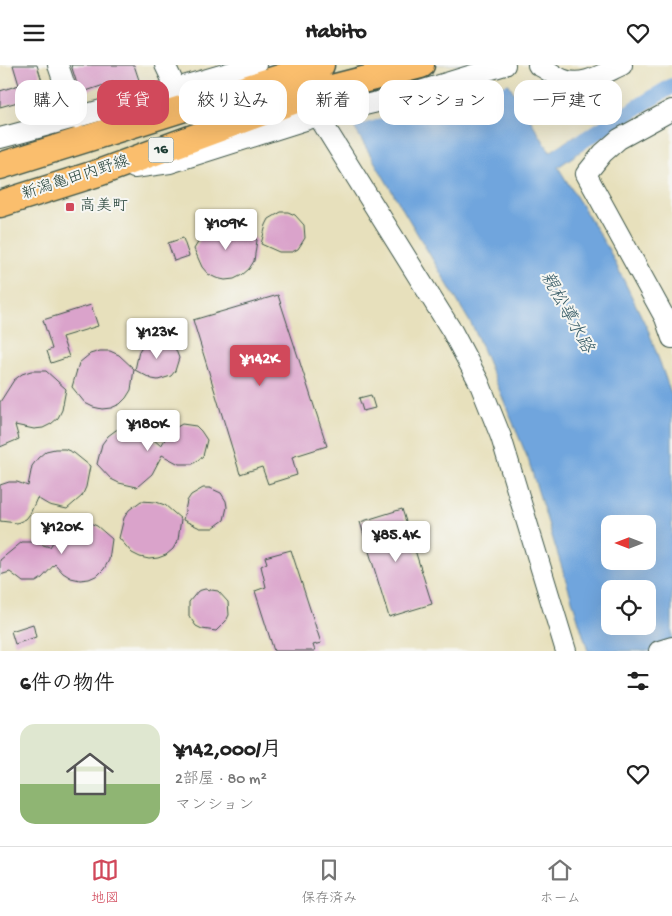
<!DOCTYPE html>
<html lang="ja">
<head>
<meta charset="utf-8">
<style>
	:root { --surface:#fff; --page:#f6f6f6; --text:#222; --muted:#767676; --line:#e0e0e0; --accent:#d1495b }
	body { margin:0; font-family:"Gochi Hand","Klee One",sans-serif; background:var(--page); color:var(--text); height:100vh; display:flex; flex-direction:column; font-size:19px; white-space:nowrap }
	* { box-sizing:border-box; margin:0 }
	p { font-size:16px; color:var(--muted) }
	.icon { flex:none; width:28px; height:28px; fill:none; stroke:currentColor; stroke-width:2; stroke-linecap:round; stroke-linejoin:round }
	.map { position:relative; height:586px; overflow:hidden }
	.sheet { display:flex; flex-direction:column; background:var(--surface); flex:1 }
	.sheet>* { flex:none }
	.hud { position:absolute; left:15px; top:15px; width:642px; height:45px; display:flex; gap:10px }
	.needle { width:32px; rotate:270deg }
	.fabs { position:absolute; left:601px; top:450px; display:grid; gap:10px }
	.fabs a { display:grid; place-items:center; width:55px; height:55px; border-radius:10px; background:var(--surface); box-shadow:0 5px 20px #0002; font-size:25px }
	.price { position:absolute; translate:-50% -42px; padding:0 11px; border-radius:5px; background:#fff; color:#222; font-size:16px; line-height:32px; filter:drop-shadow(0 1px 2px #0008) }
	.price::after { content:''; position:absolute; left:50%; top:30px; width:15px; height:11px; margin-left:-8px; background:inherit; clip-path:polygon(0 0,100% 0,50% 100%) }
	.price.active { background:var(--accent); color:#fff }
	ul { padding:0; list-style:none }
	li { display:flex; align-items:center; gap:15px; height:125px; padding:0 20px }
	li span { display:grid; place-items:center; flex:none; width:140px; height:100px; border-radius:15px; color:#555 }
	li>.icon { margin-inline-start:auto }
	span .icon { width:60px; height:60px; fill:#fffc; stroke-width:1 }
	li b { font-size:21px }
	h2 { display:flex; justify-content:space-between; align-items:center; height:60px; padding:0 20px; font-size:21px }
	.pill { padding:0 18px; border-radius:15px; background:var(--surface); box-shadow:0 5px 20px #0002; font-size:18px; line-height:45px }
	.pill.active { background:var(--accent); color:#fff }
	header { display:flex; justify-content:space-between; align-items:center; height:65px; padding:0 20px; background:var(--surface); font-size:22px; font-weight:800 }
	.tab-bar { display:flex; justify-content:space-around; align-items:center; height:70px; border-top:1px solid var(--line); background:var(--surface); font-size:14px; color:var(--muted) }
	.tab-bar a { display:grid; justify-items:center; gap:2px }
	.tab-bar .active { color:var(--accent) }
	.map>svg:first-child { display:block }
	.water { fill:#6fa5dd; stroke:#477188; fill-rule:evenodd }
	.pier { fill:#e7e0bc }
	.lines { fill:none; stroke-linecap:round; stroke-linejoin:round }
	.canal { stroke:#6fa5dd; stroke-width:16 }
	.building { fill:#daa3cb }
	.minor-casing { stroke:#3d5548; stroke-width:22 }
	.major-casing { stroke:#3d5548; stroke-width:29 }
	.highway-casing { stroke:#3d5548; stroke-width:30 }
	.minor { stroke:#fff; stroke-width:20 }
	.major { stroke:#fabe6d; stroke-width:26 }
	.highway { stroke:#fabe6d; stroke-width:28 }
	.poi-dot { fill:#d1495b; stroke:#f6f6f2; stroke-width:2 }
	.labels { text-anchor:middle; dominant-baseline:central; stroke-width:4; stroke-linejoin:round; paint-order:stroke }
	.shield { fill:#f6f6f2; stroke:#60746d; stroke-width:1 }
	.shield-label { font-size:15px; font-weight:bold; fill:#1f3d34 }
	.street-label { font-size:16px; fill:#1f3d34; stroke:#f6f6f2 }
	.poi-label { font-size:16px; fill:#1f3d34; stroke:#f6f6f2; text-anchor:start }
	.water-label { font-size:18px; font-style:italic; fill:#375c67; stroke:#f6f6f2 }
</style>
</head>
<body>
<header><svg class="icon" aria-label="menu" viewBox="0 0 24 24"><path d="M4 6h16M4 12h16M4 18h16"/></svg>Habito<svg class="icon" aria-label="heart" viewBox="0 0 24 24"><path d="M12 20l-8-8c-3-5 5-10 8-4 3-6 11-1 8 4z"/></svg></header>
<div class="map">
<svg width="672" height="586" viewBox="0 0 672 586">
	<rect width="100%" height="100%" fill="#f6f6f2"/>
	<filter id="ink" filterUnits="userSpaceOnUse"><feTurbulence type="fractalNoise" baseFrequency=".02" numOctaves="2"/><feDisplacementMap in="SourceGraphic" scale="10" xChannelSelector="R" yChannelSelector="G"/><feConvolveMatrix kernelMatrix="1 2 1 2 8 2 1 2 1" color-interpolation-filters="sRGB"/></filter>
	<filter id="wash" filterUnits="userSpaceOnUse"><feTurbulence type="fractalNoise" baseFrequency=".0096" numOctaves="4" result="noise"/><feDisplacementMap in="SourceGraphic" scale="20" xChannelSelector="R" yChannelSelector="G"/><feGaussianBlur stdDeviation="1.12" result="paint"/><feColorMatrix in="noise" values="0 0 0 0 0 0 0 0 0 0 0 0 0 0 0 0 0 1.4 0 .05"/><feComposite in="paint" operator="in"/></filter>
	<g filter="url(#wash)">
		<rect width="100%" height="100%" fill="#e7e0bc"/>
		<path class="water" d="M317 0H497L550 87 576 70 584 84 558 102 609 185 649 267 672 331V586H588L528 394 474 264ZM610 459H648V496H610ZM610 524H648V561H610Z"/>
		<path class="pier" d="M314 0H500L511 18 351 62Z"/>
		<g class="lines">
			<path class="canal" d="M561 89 672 21"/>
		</g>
		<g id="blocks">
			<path class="building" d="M13 0H37L46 29 0 42V26L19 20Z
				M71 0H134L141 21 116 29 113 17 80 28Z
				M281 147H288L295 150 304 160 305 173 298 184 292 187H279L261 179 266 160 269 154Z
				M223 157 232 158 242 161 257 175 254 196 249 204 242 210 234 214 225 215 216 213 208 209 202 202 194 184 205 166 213 160Z
				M183 173 189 191 174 196 168 178Z
				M278 230 327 381 292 392 297 410 268 419 262 402 240 409 193 255Z
				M91 240 98 261 62 272 69 292 51 298 47 286 52 284 43 255Z
				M155 274 168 276 174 280 179 293 175 306 171 311 158 315 152 314 135 305 139 286 143 280 148 276Z
				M100 286H110L119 290 134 304 131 325 126 333 120 339 111 343 102 344 93 342 85 338 72 322 79 298 90 289Z
				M31 306H46L66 324 62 345 58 353 51 359 43 363 34 364 15 360 19 374 0 382V337L14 315 22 309Z
				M371 330 375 343 363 346 359 333Z
				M182 359 196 361 201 366 207 375 203 391 193 399H179L162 390 152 409 137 422 119 418 111 414 97 399 102 379 108 371 116 365 125 362 135 363 144 366 161 381 170 366Z
				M55 384H65L74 388 90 401 86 422 82 431 67 444 49 440 37 433 30 449 26 454 17 458 0 456V420L9 417H17L28 421 32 401 38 393 46 386Z
				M203 423H210L221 428 226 436 227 442 224 455 213 463H200L183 455 187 436 191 430Z
				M141 436 156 437 165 440 181 454 178 475 173 484 166 490 158 493 149 494 140 492 132 488 119 473 124 453 129 445Z
				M402 444 432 539 389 552 360 457Z
				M72 457H88L97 461 112 474 109 495 104 504 98 510 89 514 80 515 71 513 63 508 55 499 42 513 36 517H23L10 507 0 510V495L22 477H33L50 482 60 466Z
				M291 485 321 578 313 580 315 586H274L255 526 266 522 261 501 267 498 265 492Z
				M205 524 218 526 228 537 229 550 226 556 216 566 202 564 196 561 189 551V537L198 526Z
				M33 559 36 572 15 579 11 566Z"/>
		</g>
	</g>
	<g filter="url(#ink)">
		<use href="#blocks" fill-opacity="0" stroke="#3d5548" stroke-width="1"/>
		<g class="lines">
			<g class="minor-casing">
				<path id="minor" d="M58 0 76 54
					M165 0 176 23
					M538 0C547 4 554 11 562 14 582 23 604 8 622 0
					M672 45 619 74 603 88 586 109 665 253 672 273
					M318 51 452 266 479 317 501 372 566 586
					M0 73C86 51 171 24 256 0
					M134 103 170 98 318 51 407 30 505 0
					M659 586 672 582"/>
			</g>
			<g class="major-casing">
				<path id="major" d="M0 101 321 0
					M0 139 101 107 320 26 421 0"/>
			</g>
			<g class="highway-casing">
				<path id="highway" d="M396 6 405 0"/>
			</g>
			<use href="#minor" class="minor"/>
			<use href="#major" class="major"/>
			<use href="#highway" class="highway"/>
		</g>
	</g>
	<rect class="poi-dot" x="65" y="137" width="10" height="10" rx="2.5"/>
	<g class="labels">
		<rect class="shield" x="148.5" y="72.5" width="25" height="25" rx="4"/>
		<g class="shield-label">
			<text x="161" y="85">16</text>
		</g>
		<g class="street-label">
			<text transform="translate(76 114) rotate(-18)">新潟亀田内野線</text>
		</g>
		<g class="poi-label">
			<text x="80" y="142">高美町</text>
		</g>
		<g class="water-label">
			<text transform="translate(566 248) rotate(61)">親松導水路</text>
		</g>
	</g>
</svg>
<div class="fabs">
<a><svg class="needle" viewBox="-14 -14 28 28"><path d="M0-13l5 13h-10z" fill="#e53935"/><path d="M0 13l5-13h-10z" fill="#767676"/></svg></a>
<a><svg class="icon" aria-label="locate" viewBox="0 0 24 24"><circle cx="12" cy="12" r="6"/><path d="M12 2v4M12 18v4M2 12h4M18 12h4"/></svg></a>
</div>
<b class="price" style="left:226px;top:186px">¥109K</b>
<b class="price" style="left:157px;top:295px">¥123K</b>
<b class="price active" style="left:260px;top:322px">¥142K</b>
<b class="price" style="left:148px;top:387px">¥180K</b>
<b class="price" style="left:62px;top:490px">¥120K</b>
<b class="price" style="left:396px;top:498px">¥85.4K</b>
<div class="hud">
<a class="pill">購入</a>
<a class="pill active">賃貸</a>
<a class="pill">絞り込み</a>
<a class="pill">新着</a>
<a class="pill">マンション</a>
<a class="pill">一戸建て</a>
</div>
</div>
<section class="sheet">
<h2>6件の物件<svg class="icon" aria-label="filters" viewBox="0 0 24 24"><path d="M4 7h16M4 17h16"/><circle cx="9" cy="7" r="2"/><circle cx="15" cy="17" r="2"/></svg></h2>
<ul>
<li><span style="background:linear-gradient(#dfe7d0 60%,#8fb573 0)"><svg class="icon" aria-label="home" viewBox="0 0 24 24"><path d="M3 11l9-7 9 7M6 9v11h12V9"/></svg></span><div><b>¥142,000/月</b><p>2部屋 · 80 m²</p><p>マンション</p></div><svg class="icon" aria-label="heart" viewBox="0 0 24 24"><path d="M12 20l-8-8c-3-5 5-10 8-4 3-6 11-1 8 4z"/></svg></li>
</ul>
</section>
<nav class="tab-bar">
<a class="active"><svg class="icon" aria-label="map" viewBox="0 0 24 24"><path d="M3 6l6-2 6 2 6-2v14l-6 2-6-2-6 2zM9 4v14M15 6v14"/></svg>地図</a>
<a><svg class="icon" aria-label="saved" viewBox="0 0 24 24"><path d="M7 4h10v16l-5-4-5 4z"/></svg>保存済み</a>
<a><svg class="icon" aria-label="home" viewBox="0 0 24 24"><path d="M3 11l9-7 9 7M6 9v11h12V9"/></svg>ホーム</a>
</nav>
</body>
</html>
